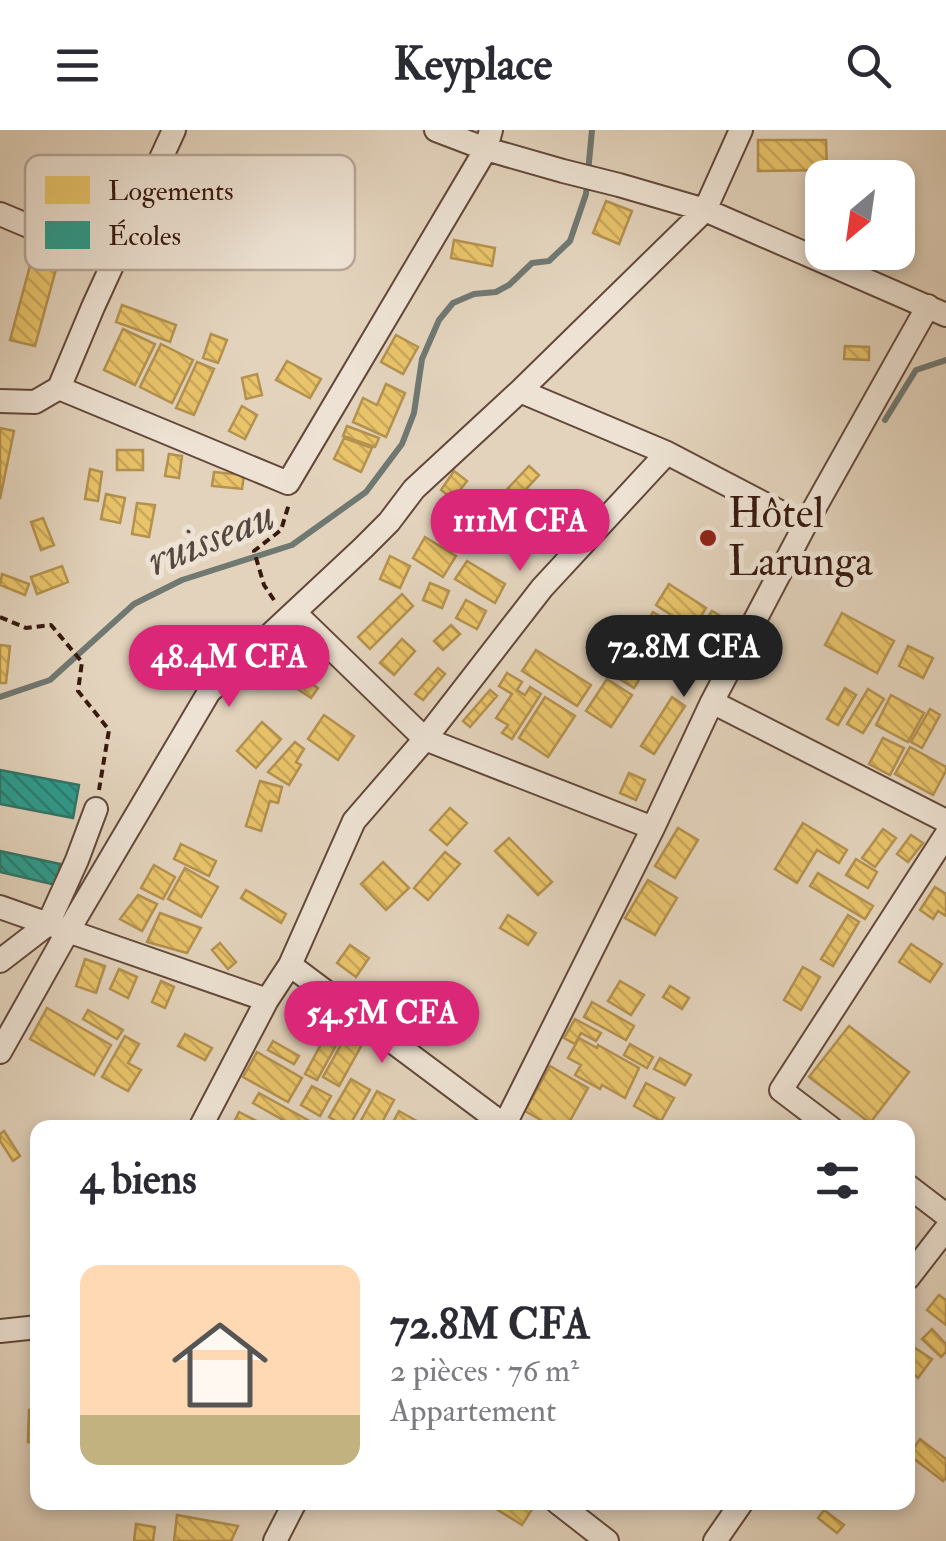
<!DOCTYPE html>
<html lang="fr">
<head>
<meta charset="utf-8">
<style>
	:root { --surface:#fff; --page:#f7f7f7; --text:#2b2b33; --muted:#7c7c81; --accent:#db2777 }
	body { margin:0; font-family:"IM FELL Double Pica",serif; background:var(--page); color:var(--text); height:100vh; display:flex; flex-direction:column; font-size:38px; white-space:nowrap }
	* { box-sizing:border-box; margin:0 }
	p { font-size:32px; color:var(--muted) }
	.icon { flex:none; width:55px; height:55px; fill:none; stroke:currentColor; stroke-width:2; stroke-linecap:round; stroke-linejoin:round }
	.map { position:relative; flex:1; overflow:hidden }
	.drawer { position:absolute; left:30px; top:990px; width:885px; height:390px; display:flex; flex-direction:column; background:var(--surface); border-radius:20px; box-shadow:0 5px 15px #0003 }
	.drawer>* { flex:none }
	.needle { width:65px; rotate:209deg }
	.tools { position:absolute; left:805px; top:30px; display:grid; gap:20px }
	.tools a { display:grid; place-items:center; width:110px; height:110px; border-radius:20px; background:var(--surface); box-shadow:0 5px 15px #0003; font-size:50px }
	.price { position:absolute; translate:-50% -85px; padding:0 22px; border-radius:35px; background:var(--accent); color:#fff; font-size:32px; line-height:65px; filter:drop-shadow(0 2px 5px #0008) }
	.price::after { content:''; position:absolute; left:50%; top:60px; width:30px; height:22px; margin-left:-15px; background:inherit; clip-path:polygon(0 0,100% 0,50% 100%) }
	.price.selected { background:#222; color:#fff }
	ul { padding:0; list-style:none }
	li { display:flex; align-items:center; gap:30px; height:250px; padding:0 50px }
	li span { display:grid; place-items:center; flex:none; width:280px; height:200px; border-radius:20px; color:#555 }
	li>.icon { margin-inline-start:auto }
	span .icon { width:120px; height:120px; fill:#fffc; stroke-width:1 }
	li b { font-size:42px }
	h2 { display:flex; justify-content:space-between; align-items:center; height:120px; padding:0 50px; font-size:42px }
	header { display:flex; justify-content:space-between; align-items:center; height:130px; padding:0 50px; background:var(--surface); font-size:45px; font-weight:700 }
	.map>svg:first-child { display:block }
	.homes { fill:url(#homes-back-hatch); stroke:#b4914e; stroke-width:2.5 }
	.schools { fill:url(#schools-back-hatch); stroke:#2e7568; stroke-width:2.5 }
	.lines { fill:none; stroke-linecap:round; stroke-linejoin:round }
	.stream { stroke:#707872; stroke-width:6 }
	.minor-casing { stroke:#63483a; stroke-width:26 }
	.path { stroke:#38190e; stroke-width:4; stroke-dasharray:8 5; stroke-linecap:butt }
	.minor { stroke:#ede2d3; stroke-width:22 }
	.poi-dot { fill:#8f2418; stroke:#ede2d3; stroke-width:4 }
	.labels { text-anchor:middle; dominant-baseline:central; stroke-width:10; stroke-linejoin:round; paint-order:stroke }
	.poi-label { font-size:42px; fill:#38190e; stroke:#ede2d3; text-anchor:start }
	.water-label { font-size:45px; font-style:italic; fill:#544840; stroke:#ede2d3 }
	.key { fill:#ede2d3; stroke:#b7a698; stroke-width:2.5 }
	.key-label { font-size:28px; fill:#38190e }
</style>
</head>
<body>
<header><svg class="icon" aria-label="menu" viewBox="0 0 24 24"><path d="M4 6h16M4 12h16M4 18h16"/></svg>Keyplace<svg class="icon" aria-label="search" viewBox="0 0 24 24"><circle cx="10" cy="10" r="6"/><path d="M15 15l6 6"/></svg></header>
<div class="map">
<svg width="946" height="1411" viewBox="0 0 946 1411">
	<defs>
		<pattern id="homes-back-hatch" width="6" height="6" patternUnits="userSpaceOnUse" patternTransform="scale(2.5)"><rect width="6" height="6" fill="#e9c46a"/><path d="M-1 5l2 2M0 0l6 6M5-1l2 2" fill="none" stroke="#c9a85b"/></pattern>
		<pattern id="schools-back-hatch" width="6" height="6" patternUnits="userSpaceOnUse" patternTransform="scale(2.5)"><rect width="6" height="6" fill="#2a9d8f"/><path d="M-1 5l2 2M0 0l6 6M5-1l2 2" fill="none" stroke="#257f73"/></pattern>
	</defs>
	<rect width="100%" height="100%" fill="#e3d3bc"/>
	<filter id="stains"><feTurbulence type="fractalNoise" baseFrequency=".002" numOctaves="4"/><feColorMatrix values="0 0 0 0 .2 0 0 0 0 .09 0 0 0 0 .02 0 0 0 .5 -.17"/></filter>
	<radialGradient id="worn" r=".72"><stop offset=".6" stop-color="#630" stop-opacity="0"/><stop offset="1" stop-color="#630" stop-opacity=".3"/></radialGradient>
	<path class="homes" d="M758 10H826L827 40 758 41Z
		M606 71 632 81 619 114 593 103Z
		M454 110 495 118 492 136 451 128Z
		M31 132 56 139 35 216 10 210Z
		M122 175 176 195 170 212 116 192Z
		M123 199 155 214 135 255 104 240Z
		M211 204 227 210 218 233 203 228Z
		M396 205 418 217 403 244 381 232Z
		M161 214 193 230 172 273 140 257Z
		M845 216 869 217V230L844 229Z
		M287 231 321 249 310 268 276 250Z
		M197 232 214 239 194 285 176 278Z
		M257 244 262 265 246 269 242 248Z
		M386 254 405 263 386 307 353 292 363 268 377 275Z
		M242 276 257 285 245 309 229 301Z
		M347 296 379 308 375 317 343 306Z
		M0 298 14 301 0 369Z
		M344 308 372 318 361 342 334 329Z
		M117 320H143V340H117Z
		M169 324 182 326 179 348 165 346Z
		M529 336 539 345 505 382 495 372Z
		M90 339 102 342 98 371 85 369Z
		M454 341 467 351 453 369 441 360Z
		M214 342 244 345 242 359 212 356Z
		M106 364 125 368 120 393 101 389Z
		M137 373 155 375 149 407 132 404Z
		M447 381 476 398 464 418 436 401Z
		M43 388 54 415 41 420 31 392Z
		M425 407 456 426 443 447 413 428Z
		M390 426 410 436 400 458 380 449Z
		M467 431 505 454 495 473 455 449Z
		M62 436 68 452 37 464 31 447Z
		M2 444 29 454 25 465 0 455Z
		M430 453 449 461 442 478 423 470Z
		M669 454 706 478 693 499 656 475Z
		M402 464 413 476 370 519 358 507Z
		M466 470 486 481 477 499 456 488Z
		M712 481 729 491 717 510 700 499Z
		M653 482 681 499 669 517 642 500Z
		M842 483 894 511 877 543 825 515Z
		M451 495 460 504 443 520 434 511Z
		M688 501 710 515 696 537 674 523Z
		M634 506 657 521 634 558 610 543Z
		M402 509 415 521 394 545 380 533Z
		M0 515 10 516 6 553H0Z
		M908 516 933 528 923 548 899 536Z
		M536 520 591 555 577 576 522 541Z
		M438 538 445 544 423 570 415 564Z
		M507 543 522 552 517 560 525 565 530 557 541 564 512 609 502 603 508 595 496 588 512 564 499 556Z
		M297 544 318 558 311 568 290 554Z
		M607 549 632 565 611 597 586 581Z
		M845 558 856 565 838 595 827 589Z
		M868 559 884 569 863 603 847 594Z
		M490 560 497 566 470 597 463 591Z
		M891 565 924 583 908 612 876 595Z
		M545 567 575 586 548 627 519 608Z
		M672 567 685 576 654 624 641 616Z
		M930 579 940 585 922 618 911 612Z
		M324 585 354 606 338 630 308 609Z
		M262 592 281 609 256 638 237 621Z
		M883 608 904 618 890 645 869 634Z
		M295 612 304 619 296 632 301 635 289 655 268 642Z
		M910 617 946 637V641L933 665 895 644Z
		M629 643 645 650 636 670 620 663Z
		M260 651 282 657 278 673 270 671 261 701 246 696Z
		M450 678 467 693 447 715 430 700Z
		M803 693 847 720 839 733 817 720 797 753 775 739Z
		M678 698 698 710 675 748 655 736Z
		M883 699 896 708 875 737 862 728Z
		M911 705 923 713 908 732 897 724Z
		M509 708 552 752 538 765 495 721Z
		M181 714 216 731 209 746 174 729Z
		M445 722 460 734 428 770 414 758Z
		M856 729 877 742 868 758 846 745Z
		M383 732 409 758 386 780 361 754Z
		M154 735 175 747 163 769 141 758Z
		M185 738 218 757 201 787 168 769Z
		M818 743 873 776 865 789 810 756Z
		M648 750 677 768 655 805 625 788Z
		M935 757 946 764V786L938 781 933 789 920 780Z
		M246 760 286 784 281 793 241 768Z
		M138 765 157 774 142 801 120 789Z
		M160 783 201 798 187 823 147 812Z
		M508 785 536 803 528 815 500 798Z
		M848 785 859 792 833 836 821 829Z
		M220 813 236 832 228 839 212 820Z
		M911 814 942 834 930 852 899 832Z
		M350 815 369 828 356 847 337 833Z
		M85 829 105 836 96 863 76 856Z
		M803 837 820 847 801 880 784 870Z
		M119 839 137 847 128 868 110 859Z
		M161 851 174 857 165 878 152 872Z
		M620 851 644 865 631 885 608 871Z
		M670 856 689 868 682 879 663 867Z
		M592 872 634 896 626 910 584 887Z
		M47 878 111 915 94 945 30 909Z
		M88 880 123 900 117 909 83 889Z
		M575 889 601 903 596 911 581 903 575 914 564 908Z
		M332 894 344 901 317 950 305 944Z
		M849 896 909 942 870 993 809 947Z
		M348 902 364 911 339 956 323 947Z
		M185 904 212 918 205 930 178 916Z
		M125 906 139 914 128 933 141 940 128 961 102 947Z
		M579 908 597 918 598 915 639 938 625 968 602 955 600 959 575 945 581 935 568 928Z
		M273 911 299 926 294 934 268 920Z
		M630 914 653 927 647 938 624 925Z
		M257 922 302 948 288 972 243 947Z
		M660 928 691 945 685 955 654 939Z
		M550 936 588 958 566 998H555L525 981Z
		M351 949 370 960 348 998 329 987Z
		M646 953 674 968 661 991 634 976Z
		M312 956 331 966 320 986 301 975Z
		M377 961 394 970 379 998H357Z
		M259 963 313 993 310 998H297L253 973Z
		M399 981 429 998H390Z
		M239 982 270 998H231Z
		M4 1001 20 1026 13 1031 0 1011V1004Z
		M939 1165 946 1170V1195L927 1180Z
		M932 1199 946 1214V1222L941 1227 922 1209Z
		M915 1218 932 1229 918 1248 908 1240V1228Z
		M29 1280H38V1312H28Z
		M920 1309 946 1329V1348L943 1351 909 1325Z
		M485 1372H535L536 1373 522 1395Z
		M824 1380 844 1395 837 1403 818 1388Z
		M177 1385 238 1396 231 1411H174Z
		M136 1394 155 1397 153 1411H134Z"/>
	<path class="schools" d="M0 640 79 655 73 688 0 674Z
		M0 721 60 734 56 755 0 742Z"/>
	<g class="lines">
		<path class="stream" d="M885 290 916 240 946 230
			M0 567 50 550 134 474 182 450 292 415 366 362 402 314 414 283 422 229 439 190 453 173 474 164 496 162 509 155 532 133 549 131 570 111 586 64 592 0"/>
		<g class="minor-casing">
			<path id="minor" d="M436 0 486 19 563 41 619 55 705 80 946 185
				M0 84 114 132
				M59 258 288 353 486 19 491 0
				M520 261 667 323 805 395
				M0 271 35 272 59 258 93 177 174 0
				M295 483 425 609 653 698
				M712 572 946 691
				M0 777 68 801 209 562 363 418 389 392 414 359 520 261 705 80 741 0
				M0 831 48 794 77 730 96 679
				M290 835 508 998
				M0 922 68 801 267 870
				M200 998 267 870 290 835 354 691 425 609 542 458 667 323
				M503 998 653 698 712 572 805 395 928 176
				M831 998 781 960 946 705
				M908 1056 946 1085
				M908 1148 946 1099
				M0 1201 38 1197
				M557 1372 607 1411
				M275 1411 295 1372
				M715 1411 742 1372"/>
		</g>
		<path class="path" d="M274 470 264 455 254 421 281 400 289 374
			M0 487 26 498 51 495 82 532 78 561 109 600 99 660"/>
		<use href="#minor" class="minor"/>
	</g>
	<circle class="poi-dot" cx="708" cy="408" r="10"/>
	<g class="labels">
		<g class="poi-label">
			<text x="728" y="384">Hôtel<tspan x="728" dy="48">Larunga</tspan></text>
		</g>
		<g class="water-label">
			<text transform="translate(211 408) rotate(-22)">ruisseau</text>
		</g>
	</g>
	<rect x="25" y="25" width="330" height="115" rx="15" class="key"/>
	<rect x="45" y="46" width="45" height="28" fill="#e9c46a"/>
	<rect x="45" y="91" width="45" height="28" fill="#2a9d8f"/>
	<g class="key-label">
		<text x="108" y="70">Logements</text>
		<text x="108" y="115">Écoles</text>
	</g>
	<rect width="100%" height="100%" filter="url(#stains)"/>
	<rect width="100%" height="100%" fill="url(#worn)"/>
</svg>
<div class="tools">
<a><svg class="needle" viewBox="-14 -14 28 28"><path d="M0-13l5 13h-10z" fill="#e53935"/><path d="M0 13l5-13h-10z" fill="#7c7c81"/></svg></a>
</div>
<b class="price" style="left:520px;top:444px">111M CFA</b>
<b class="price selected" style="left:684px;top:570px">72.8M CFA</b>
<b class="price" style="left:229px;top:580px">48.4M CFA</b>
<b class="price" style="left:382px;top:936px">54.5M CFA</b>
<section class="drawer">
<h2>4 biens<svg class="icon" aria-label="filters" viewBox="0 0 24 24"><path d="M4 7h16M4 17h16"/><circle cx="9" cy="7" r="2"/><circle cx="15" cy="17" r="2"/></svg></h2>
<ul>
<li><span style="background:linear-gradient(#ffd9b3 75%,#c2b280 0)"><svg class="icon" aria-label="home" viewBox="0 0 24 24"><path d="M3 11l9-7 9 7M6 9v11h12V9"/></svg></span><div><b>72.8M CFA</b><p>2 pièces · 76 m²</p><p>Appartement</p></div></li>
</ul>
</section>
</div>
</body>
</html>
